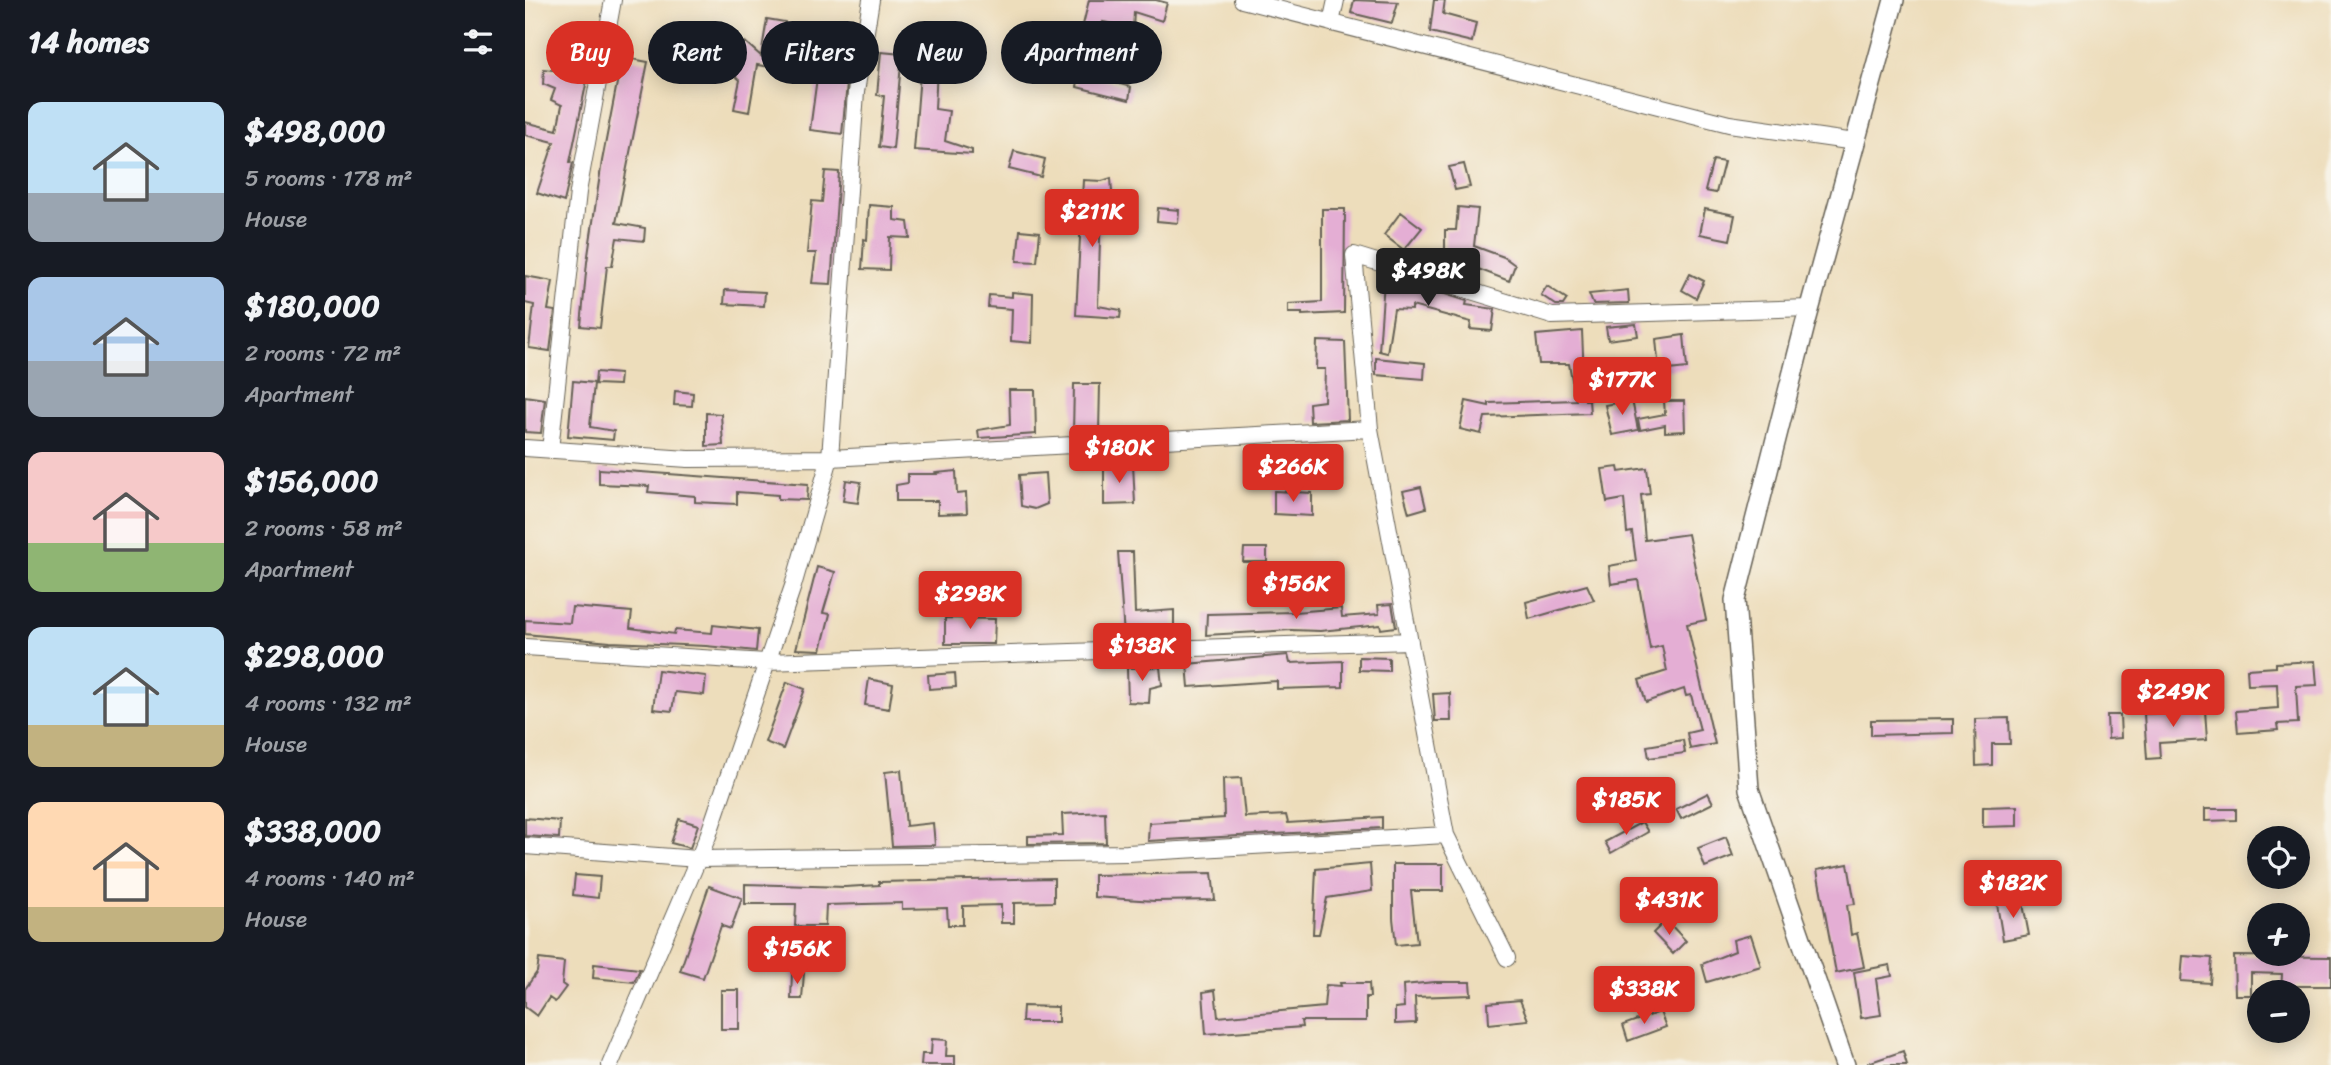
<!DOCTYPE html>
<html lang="en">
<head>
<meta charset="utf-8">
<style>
	:root { --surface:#171b24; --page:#20242c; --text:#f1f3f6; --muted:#9ea1a6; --accent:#d93025 }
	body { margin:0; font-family:Sriracha,sans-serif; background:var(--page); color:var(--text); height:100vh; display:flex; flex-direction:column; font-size:26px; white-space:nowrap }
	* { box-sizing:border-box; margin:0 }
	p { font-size:23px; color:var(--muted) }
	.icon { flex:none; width:38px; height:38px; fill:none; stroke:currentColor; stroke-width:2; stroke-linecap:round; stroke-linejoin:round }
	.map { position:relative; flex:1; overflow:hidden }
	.drawer { display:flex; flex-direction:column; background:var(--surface); width:525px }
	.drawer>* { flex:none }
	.top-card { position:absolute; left:21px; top:21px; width:665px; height:63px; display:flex; gap:14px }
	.tools { position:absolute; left:1722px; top:826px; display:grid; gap:14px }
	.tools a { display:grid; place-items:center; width:63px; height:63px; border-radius:50%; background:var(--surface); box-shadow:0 4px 18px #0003; font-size:35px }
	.price { position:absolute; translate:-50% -60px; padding:0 16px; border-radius:7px; background:var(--accent); color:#fff; font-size:23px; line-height:46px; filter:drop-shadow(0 2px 4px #0008) }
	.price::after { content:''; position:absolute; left:50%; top:42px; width:21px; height:16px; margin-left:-10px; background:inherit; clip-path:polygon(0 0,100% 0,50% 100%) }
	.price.on { background:#222; color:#fff }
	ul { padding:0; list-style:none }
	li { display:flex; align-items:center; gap:21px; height:175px; padding:0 28px }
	li span { display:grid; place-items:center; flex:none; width:196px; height:140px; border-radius:14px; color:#555 }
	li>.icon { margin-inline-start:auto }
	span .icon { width:84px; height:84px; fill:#fffc; stroke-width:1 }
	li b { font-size:30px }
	h2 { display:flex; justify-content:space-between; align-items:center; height:84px; padding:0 28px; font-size:30px }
	.pill { padding:0 24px; border-radius:32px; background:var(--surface); box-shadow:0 4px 18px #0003; font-size:24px; line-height:63px }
	.pill.on { background:var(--accent); color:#fff }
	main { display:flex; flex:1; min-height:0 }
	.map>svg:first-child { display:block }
	.building { fill:#e4aed4 }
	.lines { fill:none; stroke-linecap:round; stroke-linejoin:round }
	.minor-casing { stroke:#656054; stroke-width:18 }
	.major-casing { stroke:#656054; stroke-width:22 }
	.minor { stroke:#fff; stroke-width:16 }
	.major { stroke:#fff; stroke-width:19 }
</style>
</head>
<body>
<main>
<section class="drawer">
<h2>14 homes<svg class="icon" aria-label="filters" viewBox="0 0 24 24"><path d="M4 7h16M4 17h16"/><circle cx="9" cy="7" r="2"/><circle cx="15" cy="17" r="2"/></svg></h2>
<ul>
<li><span style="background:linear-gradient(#bfe0f5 65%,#9aa5b1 0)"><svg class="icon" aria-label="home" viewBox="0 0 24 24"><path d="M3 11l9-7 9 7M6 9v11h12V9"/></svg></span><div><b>$498,000</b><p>5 rooms · 178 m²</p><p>House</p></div></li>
<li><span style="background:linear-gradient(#a9c7e8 60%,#9aa5b1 0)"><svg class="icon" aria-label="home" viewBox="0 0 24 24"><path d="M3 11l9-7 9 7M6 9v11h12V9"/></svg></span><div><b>$180,000</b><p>2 rooms · 72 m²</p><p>Apartment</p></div></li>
<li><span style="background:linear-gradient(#f6c9c9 65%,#8fb573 0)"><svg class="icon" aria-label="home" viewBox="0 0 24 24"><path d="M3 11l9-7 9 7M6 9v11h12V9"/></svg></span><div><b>$156,000</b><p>2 rooms · 58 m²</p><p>Apartment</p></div></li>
<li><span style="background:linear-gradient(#bfe0f5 70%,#c2b280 0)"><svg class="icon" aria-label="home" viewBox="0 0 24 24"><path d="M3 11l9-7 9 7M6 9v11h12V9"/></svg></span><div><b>$298,000</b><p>4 rooms · 132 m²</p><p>House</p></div></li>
<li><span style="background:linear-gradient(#ffd9b3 75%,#c2b280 0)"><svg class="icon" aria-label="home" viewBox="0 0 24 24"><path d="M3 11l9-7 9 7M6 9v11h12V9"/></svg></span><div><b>$338,000</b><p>4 rooms · 140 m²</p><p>House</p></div></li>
</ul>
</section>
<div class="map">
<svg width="1806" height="1065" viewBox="0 0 1806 1065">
	<rect width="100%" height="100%" fill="#f7f3e8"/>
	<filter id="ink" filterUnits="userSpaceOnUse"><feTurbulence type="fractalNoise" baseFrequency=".0143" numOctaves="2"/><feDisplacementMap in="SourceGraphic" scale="14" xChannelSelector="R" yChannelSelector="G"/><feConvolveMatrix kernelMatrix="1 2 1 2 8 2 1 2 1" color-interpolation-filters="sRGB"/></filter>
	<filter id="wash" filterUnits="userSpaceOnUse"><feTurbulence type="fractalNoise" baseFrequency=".00686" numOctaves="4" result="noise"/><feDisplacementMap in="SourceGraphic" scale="28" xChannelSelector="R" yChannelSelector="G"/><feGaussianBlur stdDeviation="1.57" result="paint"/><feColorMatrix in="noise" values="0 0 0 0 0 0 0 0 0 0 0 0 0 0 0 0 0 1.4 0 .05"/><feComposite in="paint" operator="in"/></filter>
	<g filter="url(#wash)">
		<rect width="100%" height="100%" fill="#edddbb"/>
		<g id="blocks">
			<path class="building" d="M564 0H631L642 3 637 21 609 12 608 28 578 22 573 34 557 29Z
				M829 0 873 2 867 23 826 13Z
				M909 0H920L918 14 951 23 947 42 905 32Z
				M242 19 260 22 253 68 232 65 224 112 209 109 215 80 198 65 220 42 236 56Z
				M407 24 414 25 410 109 424 111 420 141 447 150V154L389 150 396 61H400Z
				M48 34 70 41 45 162 48 163 39 202 12 193 29 142 0 135V122L32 130 37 105 26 100 30 89 18 84 19 69 35 71Z
				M356 52 377 54 368 149 354 147 359 96 352 95Z
				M97 57 123 62 91 223 120 228 119 241 92 238 87 266H82L75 328 56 326 62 262 77 161Z
				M293 70 323 74 317 134 285 130Z
				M554 73 606 87 604 100 552 87Z
				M489 151 520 159 516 177 484 169Z
				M1188 160 1199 162 1191 193 1180 191Z
				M939 164 945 187 930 190 924 167Z
				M300 171 314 172 306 284 287 283 291 253H282L287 201 297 202Z
				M586 178 588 206 576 207 573 306 596 310 595 318 551 315 558 180 577 181Z
				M344 205 369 207V220L383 222 385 238 365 237 364 270 337 269 339 239 342 240Z
				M933 207 953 209 949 246 979 257 990 265 984 281 943 265 920 268V230H931Z
				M633 208 654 210 653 223 632 221Z
				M797 209H820L819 313 777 315V313H763V304L797 302Z
				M1180 209 1210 215 1205 240 1175 234Z
				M876 212 897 228 879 250 859 235Z
				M495 230 515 232 512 262 492 261Z
				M1165 274 1179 281 1171 298 1157 290Z
				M0 276 28 281 23 310 30 311 25 351 4 348 9 305 0 303Z
				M859 281 882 282 942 301 941 305 970 309 967 331 945 329 946 322 887 306V310L869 309 862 353 854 351Z
				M1022 286 1042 299 1038 305H1031L1016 295Z
				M200 290 240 292 239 306 199 304Z
				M1103 290 1104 303 1068 304 1064 294Z
				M487 292 508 294 507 343 486 341 487 309 463 307 464 295 487 297Z
				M1111 324 1113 336 1083 340 1081 327Z
				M1057 331 1060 400H1064L1065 413 960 417 956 434 935 429 941 401 964 406V403L1051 400 1044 364H1014L1011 335Z
				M1159 335 1162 368 1134 371 1131 339Z
				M792 341 820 342 823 420 785 422 784 403 799 401 800 369H791Z
				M851 358 900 363 899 379 851 375Z
				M71 372 95 374 94 385 70 384Z
				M48 381 69 383 65 427 89 431 88 440 43 436Z
				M549 384H575L574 433 548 434Z
				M484 390H510L511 434 454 438 453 430 485 425Z
				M150 391 168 393 167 406 149 405Z
				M0 396 20 399 16 433 0 432Z
				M1107 400 1113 430 1087 435 1080 405Z
				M1139 401H1159L1160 431 1140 432V425L1115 430 1113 419 1140 414Z
				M181 413 196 414 198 445 181 446Z
				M783 458 784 472 749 476V460Z
				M608 464 610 504 579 505V465Z
				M1093 467 1094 472 1122 468 1125 494 1116 495 1120 540 1163 534 1181 620 1162 624 1190 744 1165 749 1162 733 1175 730 1166 695 1161 696 1159 689 1121 702 1114 680 1142 671 1137 646 1125 649 1113 580 1086 584 1084 566 1111 561 1107 532 1102 533 1099 499 1082 502 1077 469Z
				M74 469 283 484 282 500 253 499V495L212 492V504L170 502V496L123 492 124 486 74 484Z
				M431 471 432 494 441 493 442 513 413 514V501H371V485L383 483V474H412L411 473Z
				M520 473 522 504 510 509 496 506 494 475Z
				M321 480 336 482 333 503 318 501Z
				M896 487 901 508 884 513 878 491Z
				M749 491 787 493V516L749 514Z
				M719 548H742V562H718Z
				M593 552H608L610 613 649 610V634L599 636Z
				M292 567 310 572 298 613 305 614 296 650 271 649Z
				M1062 585 1069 600 1004 619 1001 602Z
				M867 604 871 627 856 629 855 625 795 631 766 630 681 635 682 614 770 612 816 608 817 617 854 614 853 605Z
				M47 607 107 612 105 628 149 634 150 630 187 633 188 625 233 630 231 651 181 646 85 642 0 634V620L45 623Z
				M420 618 470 619 469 644H420Z
				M763 655 765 663 818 661V687L752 689V681L664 687 662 664Z
				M834 657 864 658V671L834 670Z
				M1790 661 1792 685 1771 686 1773 723 1752 724 1753 730 1713 733 1711 711 1753 708 1752 684 1723 685 1722 669 1751 667V663Z
				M635 667 637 685 625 688 624 703 603 702 602 668Z
				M133 670 181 676 179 695 150 692 147 711 128 709Z
				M430 673 431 687 404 689 403 675Z
				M344 679 368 684 364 709 340 705Z
				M262 682 280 689 258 749 240 742Z
				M925 693 926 721H910L908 694Z
				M1680 710 1682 740 1634 743 1635 758 1622 759 1619 714Z
				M1582 715H1595L1596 738 1583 739Z
				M1484 718 1485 744H1467V765L1451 766 1450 719Z
				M1428 719V733L1346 735V720Z
				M1158 740 1160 753 1124 758 1122 746Z
				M376 770 381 826 408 823 410 845 367 846 360 772Z
				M716 778 720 817 761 815 763 823 857 817V828L623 841 624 823 699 818 698 779Z
				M1183 793 1188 803 1156 819 1151 809Z
				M1492 806V826L1458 827V807Z
				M1680 809H1711V820L1680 821Z
				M580 812 581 843 503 844V836L538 835 537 814Z
				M0 818 35 821 34 838 0 836Z
				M154 819 173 825 165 848 146 843Z
				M1117 822 1123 832 1086 853 1080 842Z
				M1201 837 1208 856 1180 867 1173 848Z
				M845 864 847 891 802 898 794 934H788L791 869Z
				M868 864H918V891H886L892 943 871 945 868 918Z
				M1323 864 1330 904 1322 905 1326 935 1332 933 1339 967 1311 973 1292 870Z
				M687 873 690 900 630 901 569 897V875Z
				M50 875 75 877 73 898 48 895Z
				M529 878V902L489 903V923H476V905L438 906V925H423L422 908 377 909V903L301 905 300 926H270L271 904H220V884L320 887 354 885V882Z
				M184 886 217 898 206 929 197 926V923L178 978 155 971Z
				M1497 899 1504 935 1478 940 1472 904Z
				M1141 920 1161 941 1148 954 1128 933Z
				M1226 935 1236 966 1182 982 1177 964 1210 951 1208 940Z
				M1658 956 1687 958 1685 983 1656 981Z
				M1709 956 1806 957V986H1771L1770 992H1756L1757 974 1726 973V995H1710Z
				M14 959 39 962 37 984 41 987 30 1002 24 998 12 1016 0 1007V989L12 972Z
				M69 964 115 969 109 982 68 978Z
				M1365 965 1367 976 1351 979 1356 1015 1336 1018 1329 972Z
				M267 972 279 973 277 999H266Z
				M910 982H945L946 995 890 997 891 1023 870 1024V1008L879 1007 878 985Z
				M815 983H844L845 997H841V1021H776L777 1027 681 1034 678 992 690 990 693 1017 799 1007 801 985 816 986Z
				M196 990H214V1029H196Z
				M995 1000 1003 1020 964 1024 963 1003Z
				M498 1006 533 1007V1022H497Z
				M1135 1012 1141 1027 1103 1041 1098 1025Z
				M407 1039 422 1040 421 1056H430V1065H396L397 1054H406Z
				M1378 1051 1382 1065H1343V1063Z"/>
		</g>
	</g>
	<g filter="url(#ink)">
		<use href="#blocks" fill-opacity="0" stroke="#656054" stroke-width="2"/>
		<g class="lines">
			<g class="minor-casing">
				<path id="minor" d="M717 0 1204 124 1330 142
					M806 23 811 0
					M0 448 163 459 305 458 845 429
					M25 450 53 192 88 0
					M0 647 241 662 885 641
					M0 846 173 859 602 853 921 835
					M982 958 921 835 845 429 829 255 1027 316 1285 308
					M85 1065 183 836 268 586 305 458 331 92 346 0"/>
			</g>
			<g class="major-casing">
				<path id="major" d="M1320 1065 1224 789 1210 600 1280 325 1369 0"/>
			</g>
			<use href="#minor" class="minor"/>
			<use href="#major" class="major"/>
		</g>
	</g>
</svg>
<div class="tools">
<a><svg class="icon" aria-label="locate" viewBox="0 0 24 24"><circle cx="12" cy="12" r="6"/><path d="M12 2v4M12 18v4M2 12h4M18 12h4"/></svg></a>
<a>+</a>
<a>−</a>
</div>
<b class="price" style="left:567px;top:249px">$211K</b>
<b class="price on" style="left:903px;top:308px">$498K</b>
<b class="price" style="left:1097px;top:417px">$177K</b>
<b class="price" style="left:594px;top:485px">$180K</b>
<b class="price" style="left:768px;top:504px">$266K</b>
<b class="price" style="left:771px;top:621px">$156K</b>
<b class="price" style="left:445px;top:631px">$298K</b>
<b class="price" style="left:617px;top:683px">$138K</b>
<b class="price" style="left:1648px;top:729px">$249K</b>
<b class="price" style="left:1101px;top:837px">$185K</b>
<b class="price" style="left:1488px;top:920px">$182K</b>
<b class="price" style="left:1144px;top:937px">$431K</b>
<b class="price" style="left:272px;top:986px">$156K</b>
<b class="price" style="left:1119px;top:1026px">$338K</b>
<div class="top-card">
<a class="pill on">Buy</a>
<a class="pill">Rent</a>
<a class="pill">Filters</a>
<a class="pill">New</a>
<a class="pill">Apartment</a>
</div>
</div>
</main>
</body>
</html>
